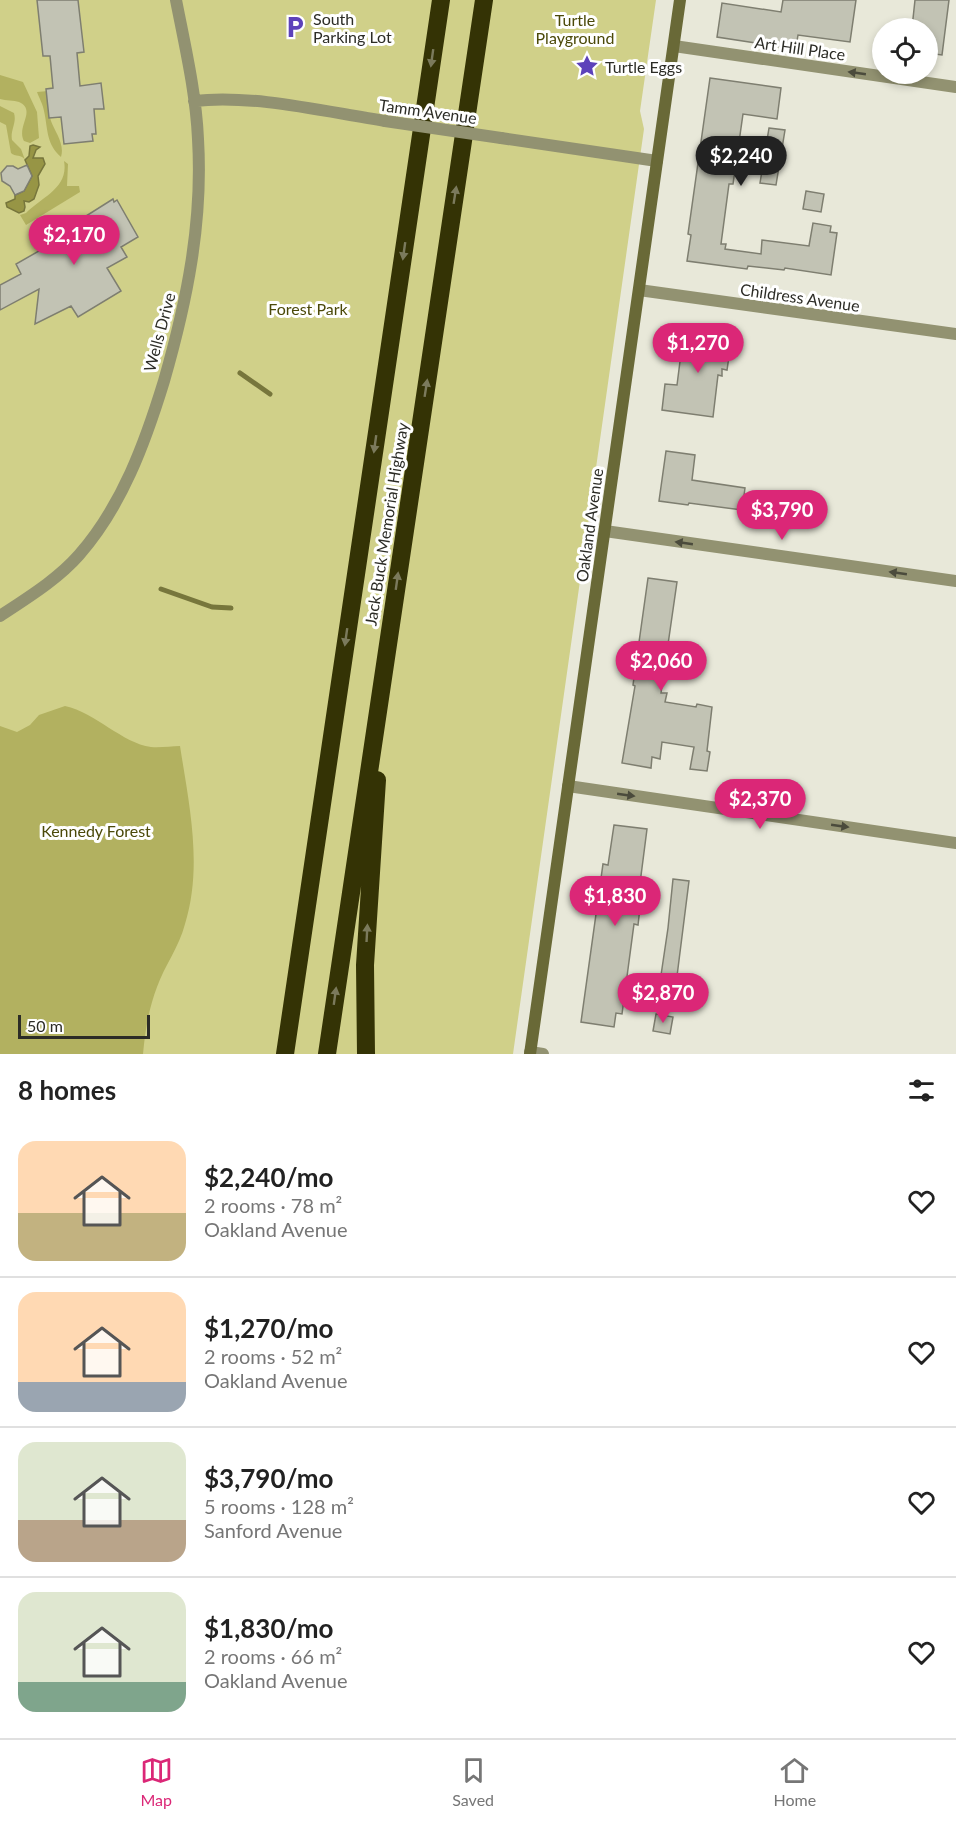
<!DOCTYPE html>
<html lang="en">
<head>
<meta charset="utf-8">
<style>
	:root { --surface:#fff; --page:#f2f2f2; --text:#222; --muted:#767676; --line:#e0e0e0; --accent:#db2777 }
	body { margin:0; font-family:Lato,sans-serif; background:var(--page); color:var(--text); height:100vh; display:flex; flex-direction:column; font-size:22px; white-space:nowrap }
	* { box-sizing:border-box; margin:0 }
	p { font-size:20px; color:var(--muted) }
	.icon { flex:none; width:33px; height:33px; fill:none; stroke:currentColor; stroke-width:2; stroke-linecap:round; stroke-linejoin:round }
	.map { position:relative; height:1054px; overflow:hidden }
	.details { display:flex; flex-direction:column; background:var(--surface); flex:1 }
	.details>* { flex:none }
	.tools { position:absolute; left:872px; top:18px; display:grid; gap:12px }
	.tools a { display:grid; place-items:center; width:66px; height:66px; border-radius:50%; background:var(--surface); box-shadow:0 3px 9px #0003; font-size:30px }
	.scale { position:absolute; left:18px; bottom:15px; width:132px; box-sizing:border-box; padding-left:6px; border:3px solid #2c2c26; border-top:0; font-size:16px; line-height:21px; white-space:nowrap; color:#2c2c26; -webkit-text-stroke:4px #fff; paint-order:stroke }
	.price { position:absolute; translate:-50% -51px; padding:0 14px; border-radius:21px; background:var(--accent); color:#fff; font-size:20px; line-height:39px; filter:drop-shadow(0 2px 3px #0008) }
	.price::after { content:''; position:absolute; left:50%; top:36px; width:18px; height:14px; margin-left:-9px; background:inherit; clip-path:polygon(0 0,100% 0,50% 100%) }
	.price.active { background:#222; color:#fff }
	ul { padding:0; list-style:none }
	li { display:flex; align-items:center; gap:18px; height:150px; padding:0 18px }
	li+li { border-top:2px solid var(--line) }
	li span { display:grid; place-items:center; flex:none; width:168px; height:120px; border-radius:18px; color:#555 }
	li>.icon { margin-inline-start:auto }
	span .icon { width:72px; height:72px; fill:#fffc; stroke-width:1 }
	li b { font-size:26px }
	h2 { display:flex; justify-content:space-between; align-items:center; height:72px; padding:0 18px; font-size:26px }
	.menu { display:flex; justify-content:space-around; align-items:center; height:84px; border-top:2px solid var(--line); background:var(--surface); font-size:16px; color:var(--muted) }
	.menu a { display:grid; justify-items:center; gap:3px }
	.menu .active { color:var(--accent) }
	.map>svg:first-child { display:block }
	.green { fill:#d0d089 }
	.forest { fill:#b2b160 }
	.water { fill:#979545; stroke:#77763c; stroke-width:1.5 }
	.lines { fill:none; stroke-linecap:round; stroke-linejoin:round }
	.stream { stroke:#77763c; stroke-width:5 }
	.building { fill:#c2c3b4; stroke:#7e7e70; stroke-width:1.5 }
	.street { stroke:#929271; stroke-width:12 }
	.secondary { stroke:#696937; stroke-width:12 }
	.highway { stroke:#343305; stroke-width:18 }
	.street-bridge { stroke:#929271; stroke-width:12 }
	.oneway { fill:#7b7a5c }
	.oneway2 { fill:#4b4b3c }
	.labels { text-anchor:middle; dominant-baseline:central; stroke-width:6; stroke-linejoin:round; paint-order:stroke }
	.poi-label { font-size:16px; fill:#2c2c26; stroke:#fff; text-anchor:start }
	.park-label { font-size:16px; fill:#4b4909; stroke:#fff }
	.street-label { font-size:16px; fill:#2c2c26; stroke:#fff }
</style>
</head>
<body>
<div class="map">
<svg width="956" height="1054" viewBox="0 0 956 1054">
	<rect width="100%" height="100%" fill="#e8e8d9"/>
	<path class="green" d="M0 0H656L640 111 644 129 513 1054H0Z"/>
	<path class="forest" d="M0 75 23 82 37 112 39 138 30 143 24 141C16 127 37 110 19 102 14 100 6 101 0 99Z
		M48 91C49 100 48 112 51 121 55 132 65 144 61 157 46 144 48 129 44 111 43 104 39 98 37 92Z
		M0 106 14 113C17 123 10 130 12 140L21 149 25 160C22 154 15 157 11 153L6 125 0 122Z
		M64 161 68 164 67 186H79L80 192 26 225 20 215 26 213C42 197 69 188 64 161Z
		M65 706C96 713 122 743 151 747 160 748 171 746 180 746 189 804 203 866 185 924 179 947 165 965 157 987 149 1008 145 1031 143 1054H0V726L17 732 30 725 39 715Z"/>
	<path class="water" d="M33 145 40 147 36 150 33 158H43L45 164 38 176 39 185 34 199 29 202 24 201 25 207 24 211 19 213 7 207 6 203 15 199V195L24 191 32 176 25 160 29 156 30 146Z"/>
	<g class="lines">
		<path class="stream" d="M240 373 270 394
			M161 589 212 607 231 608"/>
	</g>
	<path class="building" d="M37 0H78L84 52 77 53 80 86 101 83 104 109H94L96 134H92L93 141 64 144 61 117 49 118 46 89 53 88 50 56H43Z
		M783 0H856L850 42 798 35 797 41 781 47 717 37 722 3 781 12Z
		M915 0H949L942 55 927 53V28H912Z
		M710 78 781 88 777 119 743 114 733 184H729L721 244H726L725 249 761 254 762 240 809 246 813 223 831 226 830 232 837 233 831 275 785 268 784 270 748 266 747 269 687 261 691 235 688 234Z
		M769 128 785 130 776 185 760 183Z
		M27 165 32 176 24 191 15 195 10 186 2 181 1 173 7 166H13L18 169Z
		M806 191 824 194 821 212 803 209Z
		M113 199 114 202 117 200 138 237 121 247 127 257 107 268 121 291 78 317 71 306 35 324 39 289 0 310V285L21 274 16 264 90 222 86 216Z
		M684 330 732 336 727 370 722 369V376L718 375 713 417 662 410 665 384 677 385Z
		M666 451 695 455 692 480 745 488 742 510 689 503 688 505 659 501Z
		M648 578 677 582 661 693H667L665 702 696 707 697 704 712 707 707 751 710 752 707 771 690 769 694 747 662 742 660 759 652 757 651 768 622 763 635 686 633 685Z
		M614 825 647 829 638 899H641L638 925 634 924 622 1014 616 1013 614 1027 581 1022 603 864 608 865Z
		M673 879 689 881 676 984 660 982 668 928Z
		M656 1014 673 1017 670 1034 653 1031Z"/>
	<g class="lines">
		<path class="street" d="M674 46 956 87
			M194 101C253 94 326 112 385 121
			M501 138 657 161
			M639 290 956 334
			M605 531 956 581
			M0 616C27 598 57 580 79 555 122 506 145 443 164 381 187 301 203 222 198 139 196 93 185 46 176 0
			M568 786 956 843
			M530 1052 543 1054"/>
		<path class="secondary" d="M530 1054 680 0"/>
		<path class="highway" d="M285 1054 441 0
			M327 1054 484 0
			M366 1054 365 965 377 780"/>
		<path class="street-bridge" d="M385 121 501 138"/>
	</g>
	<defs><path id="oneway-solid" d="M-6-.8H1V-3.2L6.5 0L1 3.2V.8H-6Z" transform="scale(1.5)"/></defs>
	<g class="oneway">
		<use href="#oneway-solid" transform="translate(432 58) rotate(98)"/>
		<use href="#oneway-solid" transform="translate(455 195) rotate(-81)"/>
		<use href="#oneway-solid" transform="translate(404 251) rotate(98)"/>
		<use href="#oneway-solid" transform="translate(426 388) rotate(-81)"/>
		<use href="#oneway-solid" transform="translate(375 444) rotate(98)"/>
		<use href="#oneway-solid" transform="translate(397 581) rotate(-82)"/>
		<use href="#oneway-solid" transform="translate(346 637) rotate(98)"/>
		<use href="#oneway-solid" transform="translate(367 933) rotate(-87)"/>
		<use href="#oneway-solid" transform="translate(335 996) rotate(-82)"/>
	</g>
	<g class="oneway2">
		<use href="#oneway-solid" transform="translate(857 73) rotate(-172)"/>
		<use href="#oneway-solid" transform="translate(684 543) rotate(-172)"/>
		<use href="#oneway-solid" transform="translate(898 573) rotate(-172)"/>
		<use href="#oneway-solid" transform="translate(626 795) rotate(8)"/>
		<use href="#oneway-solid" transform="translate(840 826) rotate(8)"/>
	</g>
	<defs>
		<g id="parking-bare" transform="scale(1.8)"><path d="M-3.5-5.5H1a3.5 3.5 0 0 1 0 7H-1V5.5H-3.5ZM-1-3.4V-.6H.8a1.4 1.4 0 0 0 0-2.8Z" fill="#5d42ba" stroke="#fff" stroke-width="2.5" paint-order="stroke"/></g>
		<g id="sight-bare" transform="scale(1.8)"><path d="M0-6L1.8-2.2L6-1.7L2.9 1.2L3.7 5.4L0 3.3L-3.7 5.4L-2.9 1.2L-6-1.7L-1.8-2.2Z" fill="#5d42ba" stroke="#fff" stroke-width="2.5" paint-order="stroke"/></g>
	</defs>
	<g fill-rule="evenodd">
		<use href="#parking-bare" x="295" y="27"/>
		<use href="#sight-bare" x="587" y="66"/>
	</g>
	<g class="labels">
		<g class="poi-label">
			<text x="313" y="18">South<tspan x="313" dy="18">Parking Lot</tspan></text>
			<text x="605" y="66">Turtle Eggs</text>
		</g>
		<g class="park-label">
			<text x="575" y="19">Turtle<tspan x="575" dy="18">Playground</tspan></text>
			<text x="308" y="308">Forest Park</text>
			<text x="96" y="830">Kennedy Forest</text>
		</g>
		<g class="street-label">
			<text transform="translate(800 48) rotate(8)">Art Hill Place</text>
			<text transform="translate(428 111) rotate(8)">Tamm Avenue</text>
			<text transform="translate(800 297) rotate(8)">Childress Avenue</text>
			<text transform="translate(159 332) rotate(-75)">Wells Drive</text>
			<text transform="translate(386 524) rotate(-81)">Jack Buck Memorial Highway</text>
			<text transform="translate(589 525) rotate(-82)">Oakland Avenue</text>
		</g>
	</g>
</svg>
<div class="tools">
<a><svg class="icon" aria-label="locate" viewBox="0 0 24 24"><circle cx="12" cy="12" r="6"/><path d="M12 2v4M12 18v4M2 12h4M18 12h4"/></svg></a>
</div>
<div class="scale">50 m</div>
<b class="price active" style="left:741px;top:187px">$2,240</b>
<b class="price" style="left:74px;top:266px">$2,170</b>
<b class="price" style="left:698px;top:374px">$1,270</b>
<b class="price" style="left:782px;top:541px">$3,790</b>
<b class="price" style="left:661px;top:692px">$2,060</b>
<b class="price" style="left:760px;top:830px">$2,370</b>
<b class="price" style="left:615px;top:927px">$1,830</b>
<b class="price" style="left:663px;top:1024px">$2,870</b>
</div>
<section class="details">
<h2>8 homes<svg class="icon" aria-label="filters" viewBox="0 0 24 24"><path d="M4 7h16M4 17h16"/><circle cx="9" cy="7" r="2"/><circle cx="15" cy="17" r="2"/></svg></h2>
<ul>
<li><span style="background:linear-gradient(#ffd9b3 60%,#c2b280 0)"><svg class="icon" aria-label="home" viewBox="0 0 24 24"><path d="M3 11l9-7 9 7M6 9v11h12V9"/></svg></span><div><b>$2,240/mo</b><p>2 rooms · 78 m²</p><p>Oakland Avenue</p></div><svg class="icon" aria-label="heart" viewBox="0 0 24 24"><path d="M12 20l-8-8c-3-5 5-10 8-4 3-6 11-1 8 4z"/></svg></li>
<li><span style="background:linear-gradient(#ffd9b3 75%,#9aa5b1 0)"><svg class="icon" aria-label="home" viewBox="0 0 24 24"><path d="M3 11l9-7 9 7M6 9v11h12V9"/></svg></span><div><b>$1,270/mo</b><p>2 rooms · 52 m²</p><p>Oakland Avenue</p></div><svg class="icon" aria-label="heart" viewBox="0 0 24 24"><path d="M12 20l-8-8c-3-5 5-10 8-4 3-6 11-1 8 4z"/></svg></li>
<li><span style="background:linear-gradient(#dfe7d0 65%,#b9a48a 0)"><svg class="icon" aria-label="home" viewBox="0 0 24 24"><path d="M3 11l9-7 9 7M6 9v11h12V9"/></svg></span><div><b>$3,790/mo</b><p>5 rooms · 128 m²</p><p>Sanford Avenue</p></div><svg class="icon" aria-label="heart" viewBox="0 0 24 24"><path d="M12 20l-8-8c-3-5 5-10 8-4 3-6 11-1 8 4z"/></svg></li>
<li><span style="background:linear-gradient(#dfe7d0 75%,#7fa58c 0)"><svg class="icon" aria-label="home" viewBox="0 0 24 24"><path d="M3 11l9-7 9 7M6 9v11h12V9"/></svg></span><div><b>$1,830/mo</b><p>2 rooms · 66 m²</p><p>Oakland Avenue</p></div><svg class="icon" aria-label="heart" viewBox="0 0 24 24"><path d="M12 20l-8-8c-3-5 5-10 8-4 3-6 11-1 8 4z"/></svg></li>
</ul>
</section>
<nav class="menu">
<a class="active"><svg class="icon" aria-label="map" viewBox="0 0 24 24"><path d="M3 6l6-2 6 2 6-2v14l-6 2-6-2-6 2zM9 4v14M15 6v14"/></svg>Map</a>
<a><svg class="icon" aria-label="saved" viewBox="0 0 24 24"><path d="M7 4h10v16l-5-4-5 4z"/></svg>Saved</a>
<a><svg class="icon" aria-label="home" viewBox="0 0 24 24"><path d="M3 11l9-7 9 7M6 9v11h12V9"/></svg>Home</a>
</nav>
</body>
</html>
